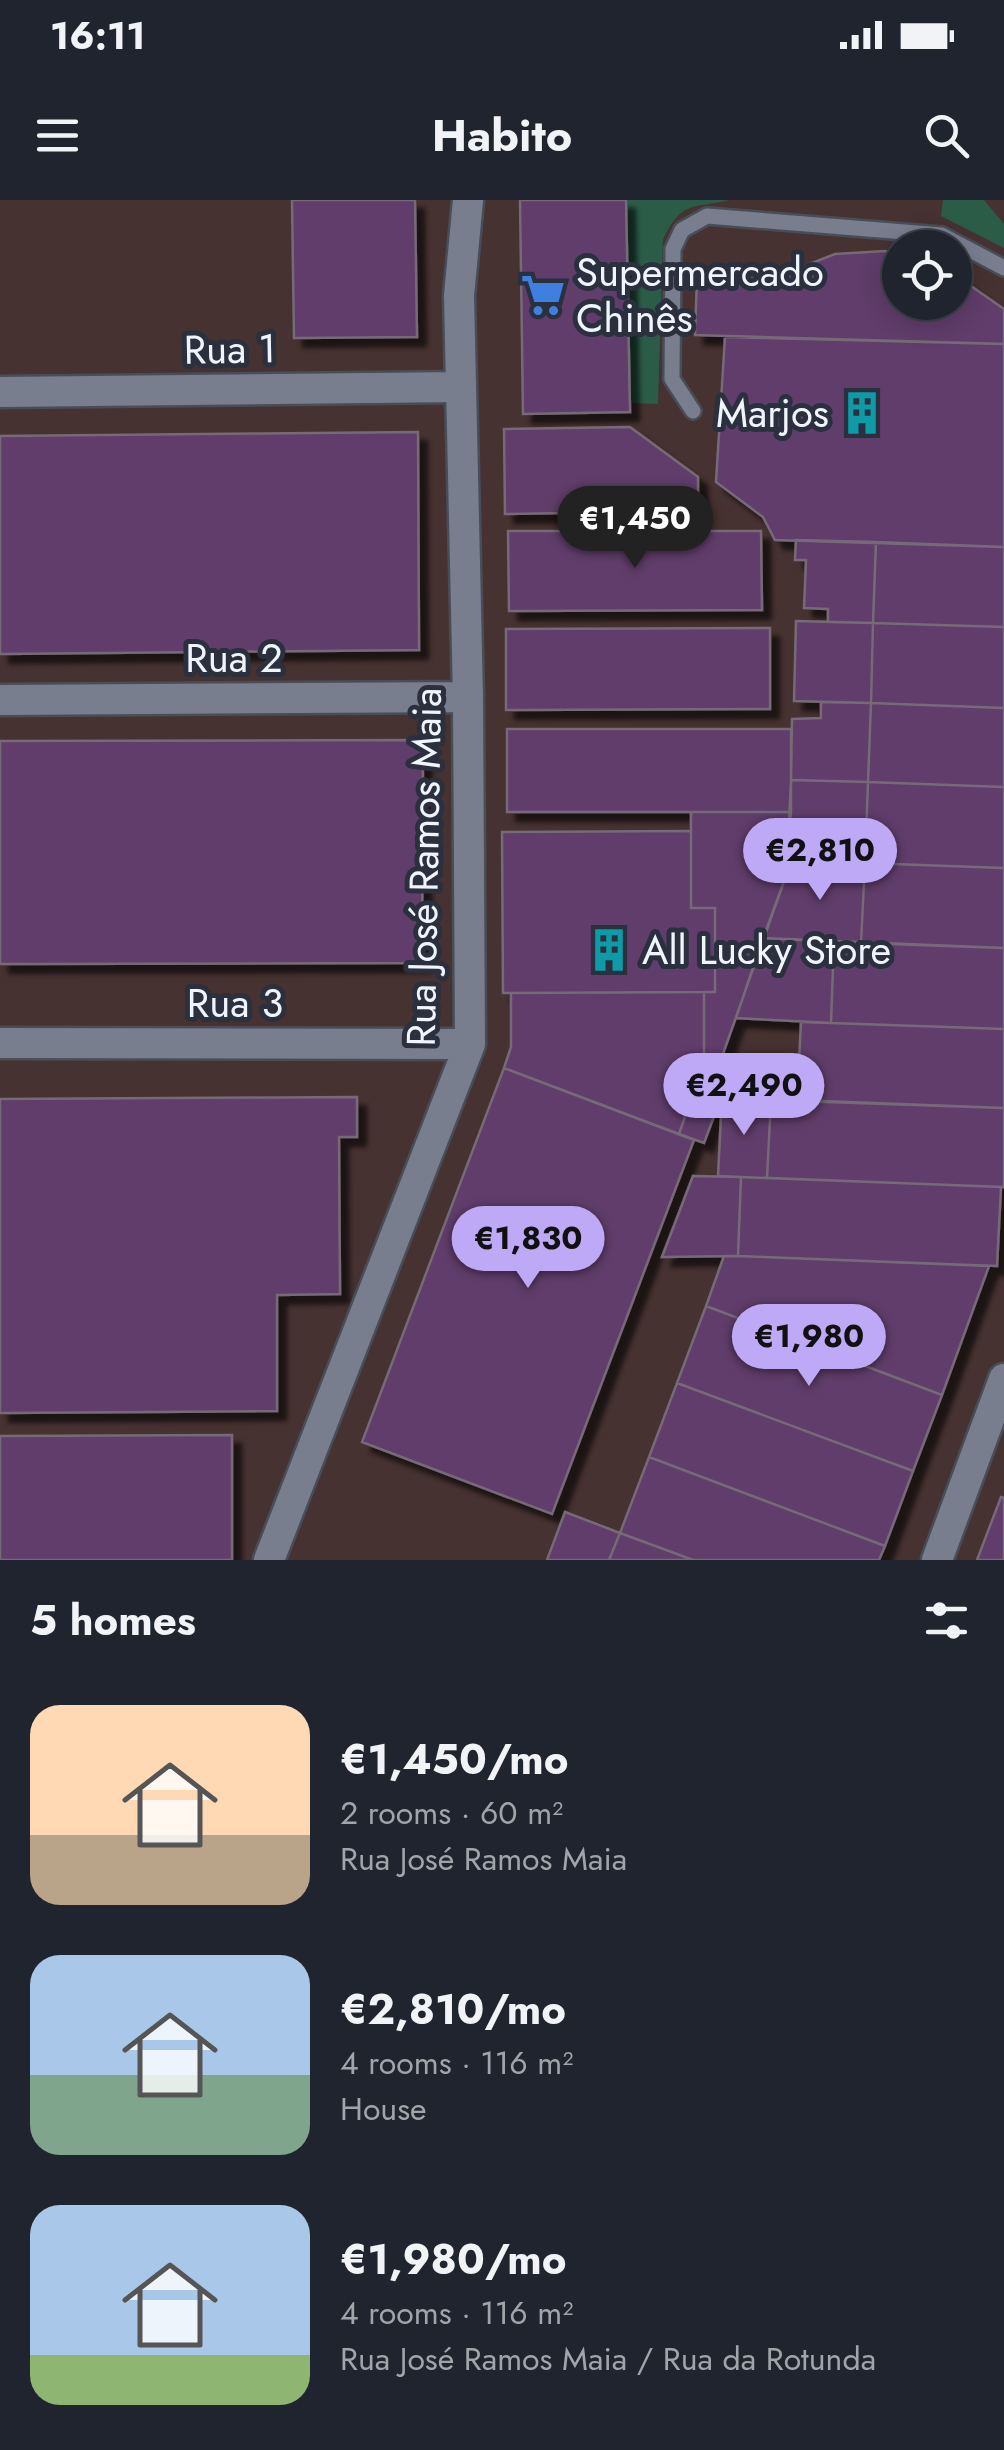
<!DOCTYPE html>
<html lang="en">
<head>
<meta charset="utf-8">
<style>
	:root { --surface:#20242e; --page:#2d303a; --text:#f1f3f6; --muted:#a2a4aa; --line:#3d414a; --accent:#bda9f5 }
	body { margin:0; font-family:Jost,sans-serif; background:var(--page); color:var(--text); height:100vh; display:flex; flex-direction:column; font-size:38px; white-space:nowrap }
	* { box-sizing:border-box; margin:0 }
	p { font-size:32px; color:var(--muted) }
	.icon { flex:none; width:55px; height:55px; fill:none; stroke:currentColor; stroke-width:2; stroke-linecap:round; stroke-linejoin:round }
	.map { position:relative; height:1360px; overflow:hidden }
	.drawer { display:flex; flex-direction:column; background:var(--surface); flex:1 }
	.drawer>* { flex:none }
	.tools { position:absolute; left:882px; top:30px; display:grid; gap:20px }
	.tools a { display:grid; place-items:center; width:90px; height:90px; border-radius:50%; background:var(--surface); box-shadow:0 5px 25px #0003,0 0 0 2px var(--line); font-size:50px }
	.price { position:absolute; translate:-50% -85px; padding:0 22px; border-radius:35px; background:var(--accent); color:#111; font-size:32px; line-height:65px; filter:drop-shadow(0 2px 5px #0008) }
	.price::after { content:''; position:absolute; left:50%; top:60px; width:30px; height:22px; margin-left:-15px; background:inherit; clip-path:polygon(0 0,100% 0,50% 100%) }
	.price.on { background:#222; color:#fff }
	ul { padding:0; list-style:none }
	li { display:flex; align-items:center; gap:30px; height:250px; padding:0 30px }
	li span { display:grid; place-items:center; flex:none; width:280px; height:200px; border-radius:30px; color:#555 }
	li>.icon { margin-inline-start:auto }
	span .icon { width:120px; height:120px; fill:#fffc; stroke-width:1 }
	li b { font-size:42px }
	h2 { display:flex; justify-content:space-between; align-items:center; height:120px; padding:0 30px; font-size:42px }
	.status { display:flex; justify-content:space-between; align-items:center; height:70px; padding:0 50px; background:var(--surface); direction:ltr }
	.status svg { height:28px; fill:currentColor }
	header { display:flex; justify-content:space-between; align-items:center; height:130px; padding:0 30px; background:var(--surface); font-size:45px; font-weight:700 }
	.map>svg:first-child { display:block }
	.industrial { fill:#463230; fill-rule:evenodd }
	.green { fill:#2b5c48 }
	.building { fill:#613c6a; stroke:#766a78; stroke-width:2.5; filter:url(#shadow) }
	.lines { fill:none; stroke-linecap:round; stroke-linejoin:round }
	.lane-casing { stroke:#484d58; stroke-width:20 }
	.street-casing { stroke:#484d58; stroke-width:35 }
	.lane { stroke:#787e8e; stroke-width:15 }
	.street { stroke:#787e8e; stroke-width:30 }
	.labels { text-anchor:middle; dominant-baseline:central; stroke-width:10; stroke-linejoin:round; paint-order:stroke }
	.poi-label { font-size:40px; fill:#f0f4fd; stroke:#2a303d; text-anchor:start }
	.street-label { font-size:40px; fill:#f0f4fd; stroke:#2a303d }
</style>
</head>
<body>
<div class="status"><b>16:11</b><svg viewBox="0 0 49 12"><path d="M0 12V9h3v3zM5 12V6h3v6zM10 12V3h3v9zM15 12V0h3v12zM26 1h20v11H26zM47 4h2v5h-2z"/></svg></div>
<header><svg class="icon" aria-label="menu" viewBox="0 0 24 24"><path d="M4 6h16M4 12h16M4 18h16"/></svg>Habito<svg class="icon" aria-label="search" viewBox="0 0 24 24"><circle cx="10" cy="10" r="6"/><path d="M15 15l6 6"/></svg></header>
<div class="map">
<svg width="1004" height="1360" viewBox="0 0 1004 1360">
	<defs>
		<filter id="shadow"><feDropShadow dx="9" dy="9" stdDeviation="2.5" flood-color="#0009"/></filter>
	</defs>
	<rect width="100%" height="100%" fill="#2a303d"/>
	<path class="industrial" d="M0 0H1004V1360H0ZM900 48H955V102H900Z"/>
	<path class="green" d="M626 0H729C693 9 681 0 663 40L658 204 630 203Z
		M943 0H984L1004 24V48L941 16Z"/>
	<path class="building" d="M292 0H415L417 137 294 138Z
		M520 0H626L630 212 523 214Z
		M885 51 900 55V102H955V75L1004 109V144L695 135 697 77 771 79 835 54Z
		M725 137 1004 144V347L775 340 763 317 716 282Z
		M630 227 698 277V311L505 314 504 229Z
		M418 232 419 450 0 454V236Z
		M508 331H761L762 410 509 411Z
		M796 340 876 342 873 423 828 422V409L804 408 806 360H795Z
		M876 342 1004 347V427L873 423Z
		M796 421 873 423 871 503 794 501Z
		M873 423 1004 427V508L871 503Z
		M770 428V509L506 510V429Z
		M821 502 871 503 868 582 791 580 792 519 821 518Z
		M871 503 1004 508V587L868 582Z
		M507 529H791V612H507Z
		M423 540 422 763 0 764V541Z
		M791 580 868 582 865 663H787Z
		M868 582 1004 587V668L865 663Z
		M691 612H791L786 676 707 899 719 903 704 943 679 934 704 862V792H715V708H691Z
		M691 631V708H715V792L503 793 502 632Z
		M787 663H865L861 743 763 738 786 676Z
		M865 663 1004 668V748L861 743Z
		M763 738 834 741 831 823 736 818Z
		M834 741 1004 748V829L831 823Z
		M704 792V862L679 934 504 868 511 847V793Z
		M801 822 1004 829V908L797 901Z
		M504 868 694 940 552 1314 362 1242Z
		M357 897V937H339L340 1094 277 1095V1211L0 1213V899Z
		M722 897 771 899 767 978 718 976Z
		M771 899 1004 908V987L767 978Z
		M693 976 741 977 738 1056 662 1057Z
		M741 977 1001 987 997 1066 738 1056Z
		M724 1056H738L989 1066 942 1195 706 1106Z
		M706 1106 942 1195 913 1271 677 1183Z
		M677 1183 913 1271 885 1346 649 1257Z
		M232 1235V1360H0V1236Z
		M649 1257 885 1346 879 1360H693L620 1333Z
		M1001 1297 1004 1298V1360H977Z
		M565 1312 620 1333 609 1360H547Z
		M620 1333 693 1360H609Z"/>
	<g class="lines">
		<g class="lane-casing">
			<path id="lane" d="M693 211 672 179 673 49 682 30 707 16 942 35 1004 68"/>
		</g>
		<g class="street-casing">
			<path id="street" d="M0 192 460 187
				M0 500 468 497
				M0 843 470 844
				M269 1360 470 844 468 497 459 96 468 0
				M937 1360 1004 1179"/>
		</g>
		<use href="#lane" class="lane"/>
		<use href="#street" class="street"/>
	</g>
	<defs>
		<g id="supermarket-bare" transform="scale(3.45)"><path d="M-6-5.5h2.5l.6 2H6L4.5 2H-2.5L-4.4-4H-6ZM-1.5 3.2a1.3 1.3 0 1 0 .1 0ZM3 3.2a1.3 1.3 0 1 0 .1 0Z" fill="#3f7fe0" stroke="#2a303d" stroke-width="2.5" paint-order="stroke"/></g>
		<g id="building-bare" transform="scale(3.45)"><path d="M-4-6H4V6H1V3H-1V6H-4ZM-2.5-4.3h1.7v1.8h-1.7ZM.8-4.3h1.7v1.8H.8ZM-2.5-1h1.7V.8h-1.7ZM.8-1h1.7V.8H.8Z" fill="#0f9aa8" stroke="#2a303d" stroke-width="2.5" paint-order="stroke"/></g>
	</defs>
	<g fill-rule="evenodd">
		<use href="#supermarket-bare" x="543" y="95"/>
		<use href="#building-bare" x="862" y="213"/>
		<use href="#building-bare" x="609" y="750"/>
	</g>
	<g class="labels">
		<g class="poi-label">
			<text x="576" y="72">Supermercado<tspan x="576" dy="46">Chinês</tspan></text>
			<text x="829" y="213" text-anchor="end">Marjos</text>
			<text x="642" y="750">All Lucky Store</text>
		</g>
		<g class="street-label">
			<text transform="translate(230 149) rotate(-1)">Rua 1</text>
			<text x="234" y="458">Rua 2</text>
			<text transform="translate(424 667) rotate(-89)">Rua José Ramos Maia</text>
			<text x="235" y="803">Rua 3</text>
		</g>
	</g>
</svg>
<div class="tools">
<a><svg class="icon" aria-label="locate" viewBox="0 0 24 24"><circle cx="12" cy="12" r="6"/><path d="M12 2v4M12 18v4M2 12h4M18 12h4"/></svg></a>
</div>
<b class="price on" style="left:635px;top:371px">€1,450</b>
<b class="price" style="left:820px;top:703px">€2,810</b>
<b class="price" style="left:744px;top:938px">€2,490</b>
<b class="price" style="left:528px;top:1091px">€1,830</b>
<b class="price" style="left:809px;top:1189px">€1,980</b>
</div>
<section class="drawer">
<h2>5 homes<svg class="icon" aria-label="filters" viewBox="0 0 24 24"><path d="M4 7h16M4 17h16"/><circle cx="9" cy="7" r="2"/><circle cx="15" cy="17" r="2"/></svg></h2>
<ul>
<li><span style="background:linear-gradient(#ffd9b3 65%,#b9a48a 0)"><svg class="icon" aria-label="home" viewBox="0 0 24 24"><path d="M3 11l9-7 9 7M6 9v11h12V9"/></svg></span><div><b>€1,450/mo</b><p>2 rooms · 60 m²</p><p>Rua José Ramos Maia</p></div></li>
<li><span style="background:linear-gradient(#a9c7e8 60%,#7fa58c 0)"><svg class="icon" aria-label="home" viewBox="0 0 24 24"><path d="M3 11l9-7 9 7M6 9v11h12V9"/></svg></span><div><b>€2,810/mo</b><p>4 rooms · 116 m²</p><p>House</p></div></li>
<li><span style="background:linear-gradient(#a9c7e8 75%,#8fb573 0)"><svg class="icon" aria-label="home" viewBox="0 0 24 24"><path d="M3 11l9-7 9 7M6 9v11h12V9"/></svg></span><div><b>€1,980/mo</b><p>4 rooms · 116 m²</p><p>Rua José Ramos Maia / Rua da Rotunda</p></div></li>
</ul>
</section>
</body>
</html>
